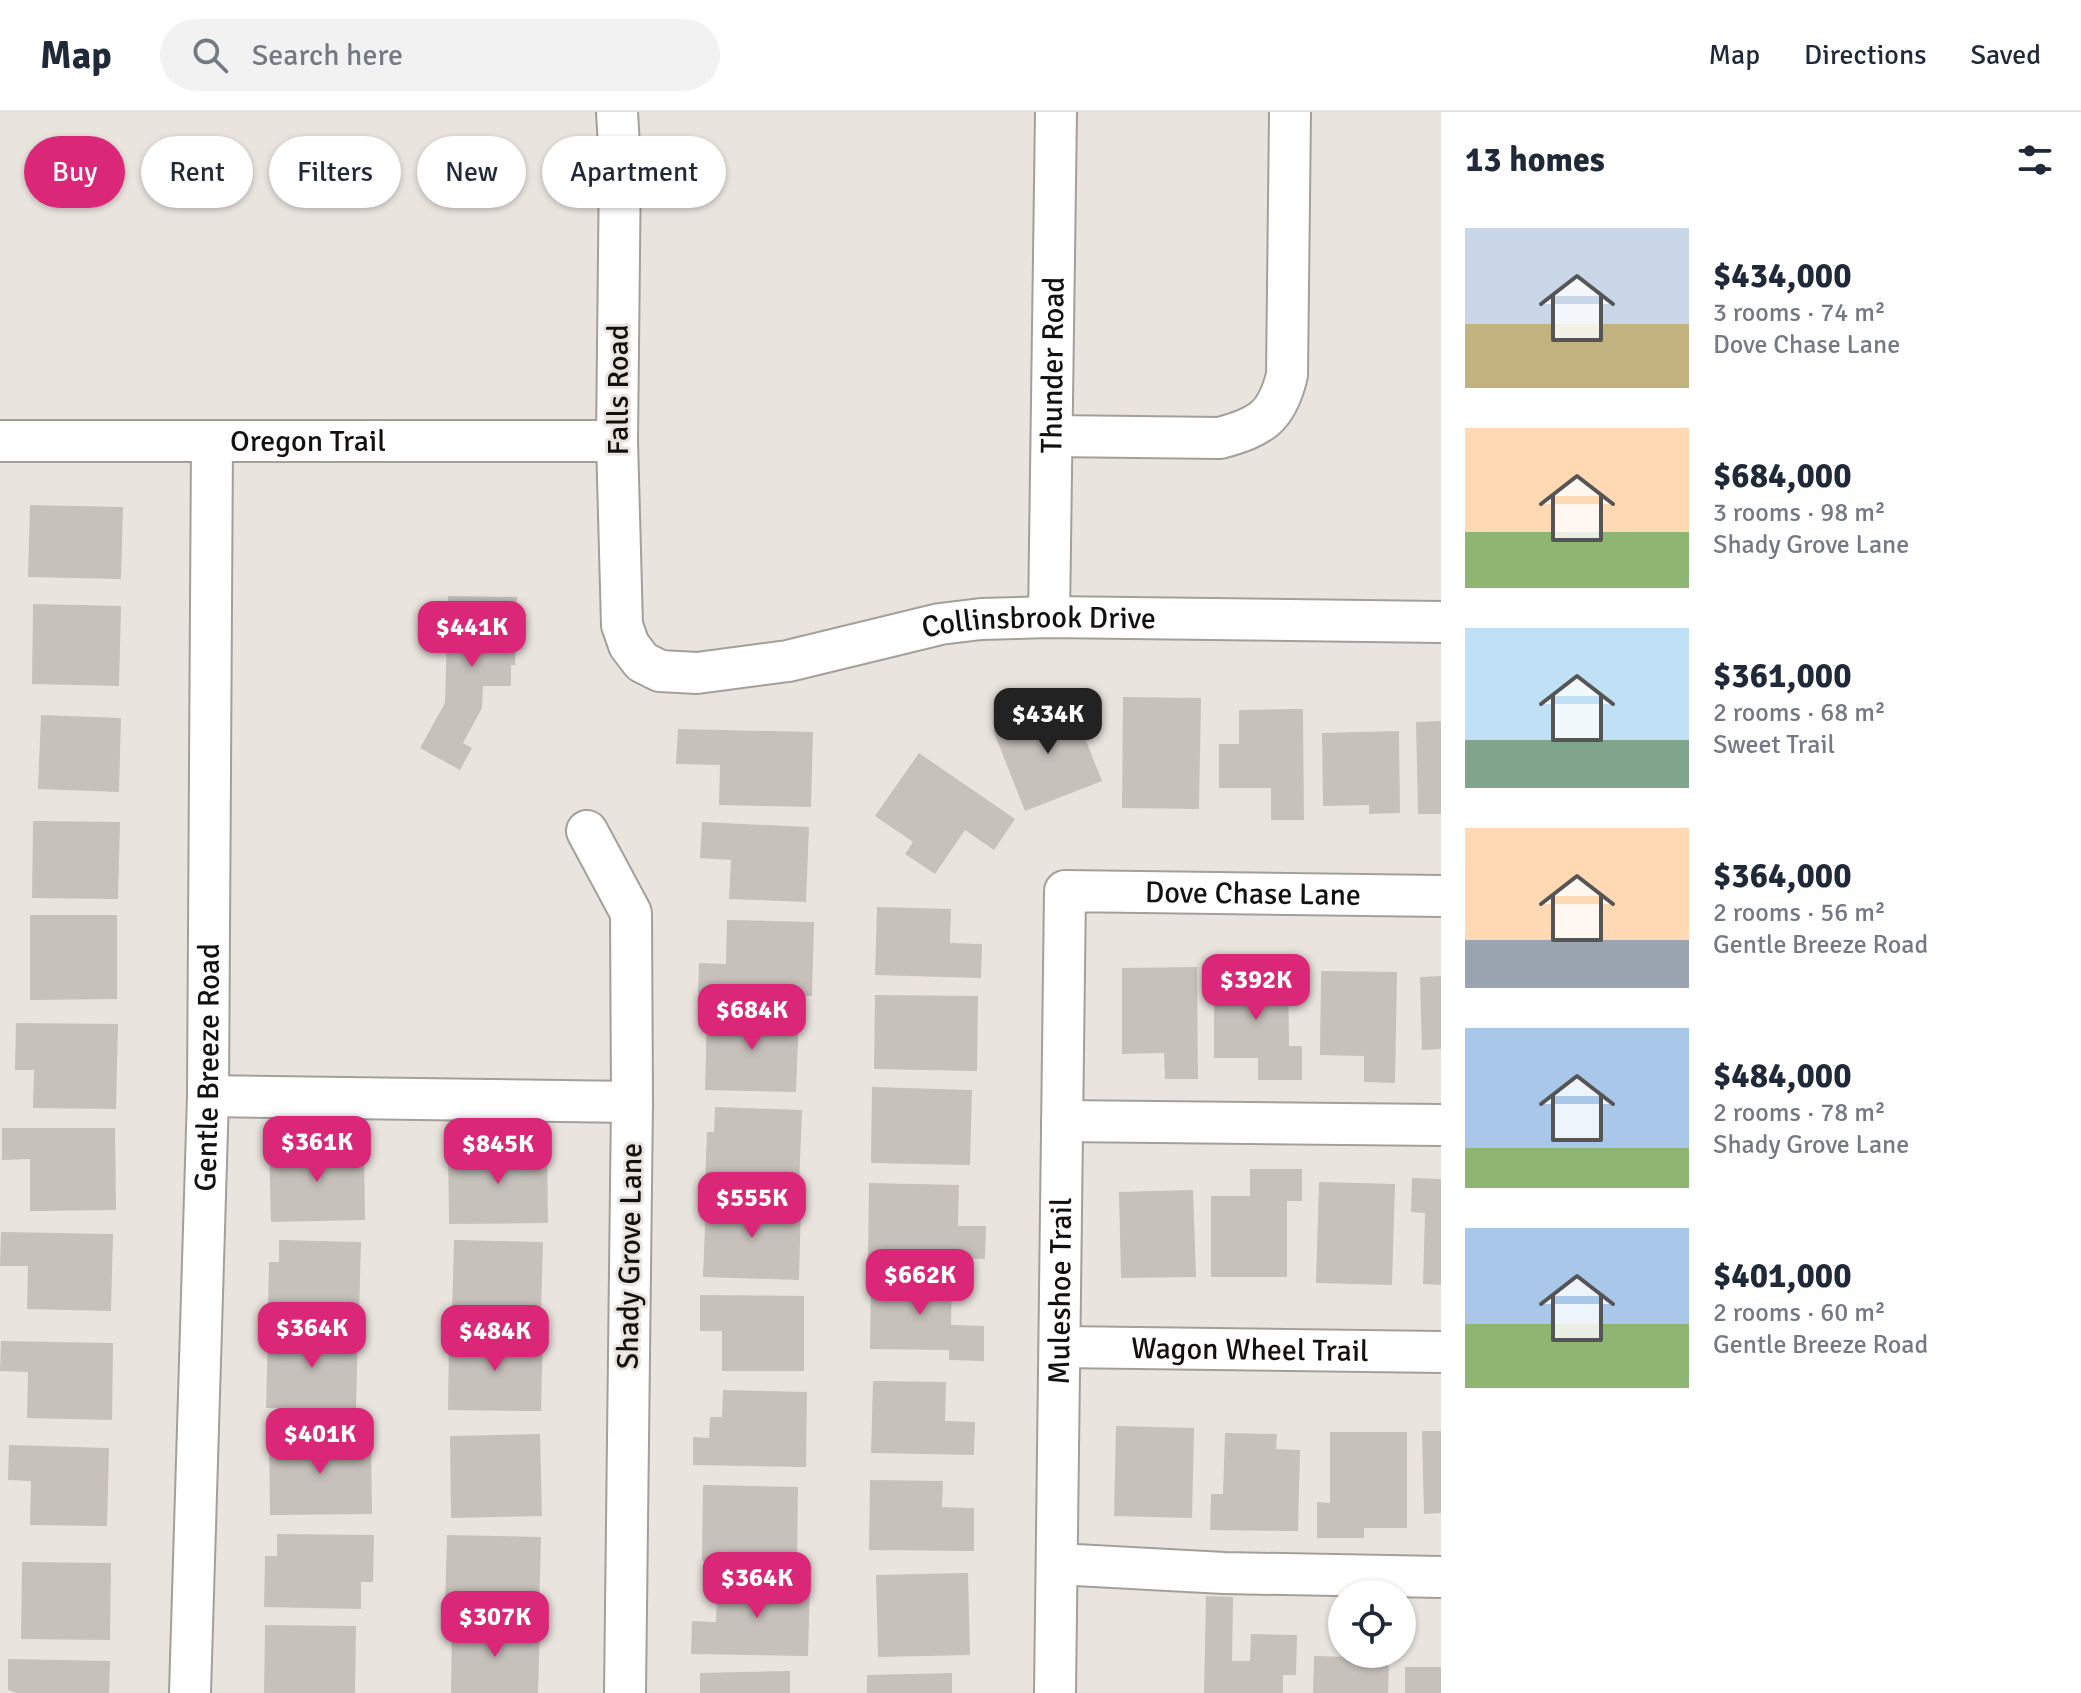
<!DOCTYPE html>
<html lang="en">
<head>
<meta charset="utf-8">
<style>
	:root { --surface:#fff; --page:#f2f2f3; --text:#1f2937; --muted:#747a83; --line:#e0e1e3; --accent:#db2777 }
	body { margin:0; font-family:Signika,sans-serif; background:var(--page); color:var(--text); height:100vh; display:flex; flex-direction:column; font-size:30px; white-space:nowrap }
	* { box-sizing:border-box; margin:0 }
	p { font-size:26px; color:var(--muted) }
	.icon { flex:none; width:44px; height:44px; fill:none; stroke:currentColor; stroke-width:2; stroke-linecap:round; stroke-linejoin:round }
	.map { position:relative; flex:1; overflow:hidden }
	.panel { display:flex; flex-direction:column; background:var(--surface); width:640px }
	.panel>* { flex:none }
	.guide { position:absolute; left:24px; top:24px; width:760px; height:72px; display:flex; gap:16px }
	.buttons { position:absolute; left:1328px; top:1468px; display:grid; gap:16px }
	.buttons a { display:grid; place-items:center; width:88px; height:88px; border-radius:50%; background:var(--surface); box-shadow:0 2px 6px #0004; font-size:40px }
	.price { position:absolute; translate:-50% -68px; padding:0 18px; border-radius:16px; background:var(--accent); color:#fff; font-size:26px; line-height:52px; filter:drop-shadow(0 2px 4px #0008) }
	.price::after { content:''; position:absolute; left:50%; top:48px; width:24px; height:18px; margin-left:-12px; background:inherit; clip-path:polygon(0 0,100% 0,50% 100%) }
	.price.on { background:#222; color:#fff }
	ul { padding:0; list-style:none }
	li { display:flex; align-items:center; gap:24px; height:200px; padding:0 24px }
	li span { display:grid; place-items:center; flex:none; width:224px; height:160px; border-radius:0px; color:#555 }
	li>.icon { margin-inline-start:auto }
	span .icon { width:96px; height:96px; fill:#fffc; stroke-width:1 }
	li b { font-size:34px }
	h2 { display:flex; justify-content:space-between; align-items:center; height:96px; padding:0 24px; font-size:34px }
	.pill { padding:0 28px; border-radius:36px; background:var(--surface); box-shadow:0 2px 6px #0004; font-size:28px; line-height:72px }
	.pill.on { background:var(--accent); color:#fff }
	header { display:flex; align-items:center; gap:48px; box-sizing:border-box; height:112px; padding:0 40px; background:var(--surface); border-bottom:2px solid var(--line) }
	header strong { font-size:38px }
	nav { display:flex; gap:44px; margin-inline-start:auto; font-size:28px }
	.search { width:560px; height:72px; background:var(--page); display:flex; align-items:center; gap:20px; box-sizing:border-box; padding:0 28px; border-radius:44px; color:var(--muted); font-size:30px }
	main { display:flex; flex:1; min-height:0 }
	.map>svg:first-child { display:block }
	.building { fill:#c6c1bb }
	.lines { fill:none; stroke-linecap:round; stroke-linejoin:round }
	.minor-casing { stroke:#a49f99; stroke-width:44 }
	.minor { stroke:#fff; stroke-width:40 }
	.labels { text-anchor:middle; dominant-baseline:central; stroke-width:6; stroke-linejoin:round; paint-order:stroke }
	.street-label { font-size:30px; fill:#13110f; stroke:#eae4de }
</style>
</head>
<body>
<header>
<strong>Map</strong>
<div class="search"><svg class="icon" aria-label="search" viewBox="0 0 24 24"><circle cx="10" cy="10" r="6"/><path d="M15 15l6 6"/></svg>Search here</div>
<nav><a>Map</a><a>Directions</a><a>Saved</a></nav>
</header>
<main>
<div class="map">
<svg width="1441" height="1581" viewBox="0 0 1441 1581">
	<rect width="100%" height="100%" fill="#eae4de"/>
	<path class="building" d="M30 393 123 395 121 467 28 465Z
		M448 484 517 485 515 553H511V574H483L482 596 463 631 472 636 460 658 420 636 445 591Z
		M33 492 121 494 119 574 32 572Z
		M1123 585 1201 586 1199 697 1122 696Z
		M1070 588 1102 669 1025 699 993 618Z
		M1303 597 1304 708H1271V676H1219V632H1239V598Z
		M41 603 121 606 119 680 38 677Z
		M1441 609V702H1418L1416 610Z
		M678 617 813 620 811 695 719 693 720 653 676 652Z
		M1399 619 1400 701 1369 702V693L1323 694 1322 621Z
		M919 641 1015 707 994 738 965 718 935 762 905 742 913 730 875 704Z
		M33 709 120 710 118 787 32 786Z
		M702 710 809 715 806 790 729 787 731 748 700 746Z
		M877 795 951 797 950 831 982 832 981 866 875 863Z
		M30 803H117V887L30 888Z
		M727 808 814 810 812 884 698 881 699 851 726 852Z
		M1197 855 1198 967H1165L1164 941 1122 942V856Z
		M1288 857 1289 934H1302V968H1258V946H1214V858Z
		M1321 859 1397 860 1395 971 1364 970V944L1320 943Z
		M1441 864V937L1422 938 1420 865Z
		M875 883 978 884 977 959 874 957Z
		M707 899 799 902 796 980 705 978Z
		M16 911 118 912 116 997 33 996 34 958H15Z
		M872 975 972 978 970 1053 871 1051Z
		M715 995 802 998 799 1075 705 1072 707 1020H714Z
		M2 1016H115L116 1098 30 1099V1047L2 1048Z
		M364 1034 365 1108 271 1110 269 1036Z
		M547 1036 548 1111 449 1112 448 1038Z
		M1250 1057H1302V1089H1287V1165H1211V1084H1250Z
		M1412 1066 1441 1067V1173L1423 1172 1425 1101 1411 1100Z
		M1319 1070 1395 1072 1392 1173 1316 1171Z
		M869 1071 959 1073 958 1114H986L985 1147 868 1145Z
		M1193 1078 1196 1165 1121 1166 1119 1080Z
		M706 1088 801 1092 799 1168 703 1165Z
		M1 1120 113 1122 111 1199 27 1197 28 1154H0Z
		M279 1128 361 1130 359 1203 268 1201 269 1150H279Z
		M454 1128 543 1130 541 1206 452 1203Z
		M871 1163H952L951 1213 984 1214V1249L949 1248V1238L870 1237Z
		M700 1183 804 1184V1259H722V1219H700Z
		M268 1220 358 1221 356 1297 266 1296Z
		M449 1223 543 1224 541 1299 448 1298Z
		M1 1229 113 1231 112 1308 27 1306 28 1260 0 1259Z
		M873 1269 946 1270 945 1309 975 1310 974 1343 871 1341Z
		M723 1278 807 1280 806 1355 693 1353V1325L709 1326 710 1305H722Z
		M1116 1314 1194 1316 1192 1406 1114 1404Z
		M1422 1319H1441V1401L1424 1402Z
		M1330 1320H1407V1416H1364V1426H1317V1390L1330 1391Z
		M1225 1321 1277 1322 1276 1337 1300 1338 1298 1419 1210 1418 1211 1382H1223Z
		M540 1322 542 1404 451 1406 450 1324Z
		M371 1324 372 1402 270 1403 269 1325Z
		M9 1333 109 1336 107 1414 30 1413 31 1369 8 1368Z
		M870 1368 943 1369 942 1395 974 1396V1439L869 1438Z
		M703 1373 798 1375 797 1450 702 1449Z
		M277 1422 374 1423 373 1470H361V1497L264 1495 265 1444H277Z
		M447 1423 541 1425 539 1499 445 1497Z
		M22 1450 111 1451 110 1528 21 1527Z
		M968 1461 970 1543 878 1545 876 1463Z
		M718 1467 810 1470 808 1544 691 1542 692 1509 716 1510Z
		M1206 1484 1233 1485 1232 1549H1250L1251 1522 1297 1523 1296 1563H1283V1581H1204Z
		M265 1513 356 1514 355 1581H264Z
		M452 1513 540 1515 538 1581H451Z
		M1314 1544 1389 1546 1388 1581H1313Z
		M8 1547 110 1549 109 1581H17L8 1578Z
		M1405 1555H1441V1581H1405Z
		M790 1559V1581H700V1561Z
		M952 1561V1581H867V1563Z"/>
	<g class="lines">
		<g class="minor-casing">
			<g id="minor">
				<path id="s1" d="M617 0 620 50 617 329 622 513 629 533 642 550 660 559 697 561 788 549 940 512 981 507 1049 505 1441 510"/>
				<path d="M1052 324 1220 326C1261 315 1277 305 1287 263L1290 0"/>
				<path id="s2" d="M0 329H617"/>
				<path id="s3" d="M1049 505 1056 0"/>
				<path d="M587 719 631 801 632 990 625 1581"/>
				<path d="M208 984 632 990"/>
				<path d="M1062 1009 1441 1013"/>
				<path id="s4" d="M1060 1235 1441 1240"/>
				<path d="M1057 1452 1224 1461 1441 1465"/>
				<path id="s5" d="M190 1581 208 984 212 330"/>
				<path id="s6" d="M1055 1581 1065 779 1441 784"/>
			</g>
		</g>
		<use href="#minor" class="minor"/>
	</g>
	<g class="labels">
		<g class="street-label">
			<text stroke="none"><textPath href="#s3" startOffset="252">Thunder Road</textPath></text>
			<text transform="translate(618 278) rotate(-90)">Falls Road</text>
			<text stroke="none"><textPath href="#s2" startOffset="308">Oregon Trail</textPath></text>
			<text stroke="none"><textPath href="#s1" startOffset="960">Collinsbrook Drive</textPath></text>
			<text stroke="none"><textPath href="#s6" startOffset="990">Dove Chase Lane</textPath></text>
			<text stroke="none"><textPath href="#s5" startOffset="626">Gentle Breeze Road</textPath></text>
			<text transform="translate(630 1144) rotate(-89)">Shady Grove Lane</text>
			<text stroke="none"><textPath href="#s6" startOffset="402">Muleshoe Trail</textPath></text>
			<text stroke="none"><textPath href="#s4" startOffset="190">Wagon Wheel Trail</textPath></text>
		</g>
	</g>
</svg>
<div class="buttons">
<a><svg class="icon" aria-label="locate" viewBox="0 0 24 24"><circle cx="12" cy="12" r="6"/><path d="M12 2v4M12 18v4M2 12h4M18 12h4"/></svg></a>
</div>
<b class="price" style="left:472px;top:557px">$441K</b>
<b class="price on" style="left:1048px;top:644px">$434K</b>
<b class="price" style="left:1256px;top:910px">$392K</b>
<b class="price" style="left:752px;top:940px">$684K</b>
<b class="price" style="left:317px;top:1072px">$361K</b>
<b class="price" style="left:498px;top:1074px">$845K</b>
<b class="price" style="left:752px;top:1128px">$555K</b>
<b class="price" style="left:920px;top:1205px">$662K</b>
<b class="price" style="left:312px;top:1258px">$364K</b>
<b class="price" style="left:495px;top:1261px">$484K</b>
<b class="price" style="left:320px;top:1364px">$401K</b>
<b class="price" style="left:757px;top:1508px">$364K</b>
<b class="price" style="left:495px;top:1547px">$307K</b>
<div class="guide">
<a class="pill on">Buy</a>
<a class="pill">Rent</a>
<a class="pill">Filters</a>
<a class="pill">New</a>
<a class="pill">Apartment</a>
</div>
</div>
<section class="panel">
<h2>13 homes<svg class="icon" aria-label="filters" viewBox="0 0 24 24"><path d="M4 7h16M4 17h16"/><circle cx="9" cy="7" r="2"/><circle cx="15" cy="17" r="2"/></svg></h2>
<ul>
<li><span style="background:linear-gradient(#c9d6e8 60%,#c2b280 0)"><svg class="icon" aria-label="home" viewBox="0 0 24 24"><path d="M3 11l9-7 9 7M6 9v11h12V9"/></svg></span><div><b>$434,000</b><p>3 rooms · 74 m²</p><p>Dove Chase Lane</p></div></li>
<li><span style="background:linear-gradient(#ffd9b3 65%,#8fb573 0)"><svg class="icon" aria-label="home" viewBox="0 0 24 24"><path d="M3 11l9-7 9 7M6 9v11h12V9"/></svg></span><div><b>$684,000</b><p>3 rooms · 98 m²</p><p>Shady Grove Lane</p></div></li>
<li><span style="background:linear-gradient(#bfe0f5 70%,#7fa58c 0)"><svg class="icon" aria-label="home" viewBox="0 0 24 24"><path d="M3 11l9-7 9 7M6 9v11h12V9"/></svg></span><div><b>$361,000</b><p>2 rooms · 68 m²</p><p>Sweet Trail</p></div></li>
<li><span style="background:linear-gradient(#ffd9b3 70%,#9aa5b1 0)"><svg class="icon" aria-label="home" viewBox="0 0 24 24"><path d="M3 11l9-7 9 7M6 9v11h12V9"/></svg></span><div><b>$364,000</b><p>2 rooms · 56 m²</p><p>Gentle Breeze Road</p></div></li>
<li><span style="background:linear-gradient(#a9c7e8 75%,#8fb573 0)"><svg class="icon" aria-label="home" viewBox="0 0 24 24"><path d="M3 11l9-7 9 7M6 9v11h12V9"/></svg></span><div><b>$484,000</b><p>2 rooms · 78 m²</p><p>Shady Grove Lane</p></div></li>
<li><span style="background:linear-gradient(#a9c7e8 60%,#8fb573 0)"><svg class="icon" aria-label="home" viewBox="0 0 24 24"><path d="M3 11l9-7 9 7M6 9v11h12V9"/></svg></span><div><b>$401,000</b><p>2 rooms · 60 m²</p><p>Gentle Breeze Road</p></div></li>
</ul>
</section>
</main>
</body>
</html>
